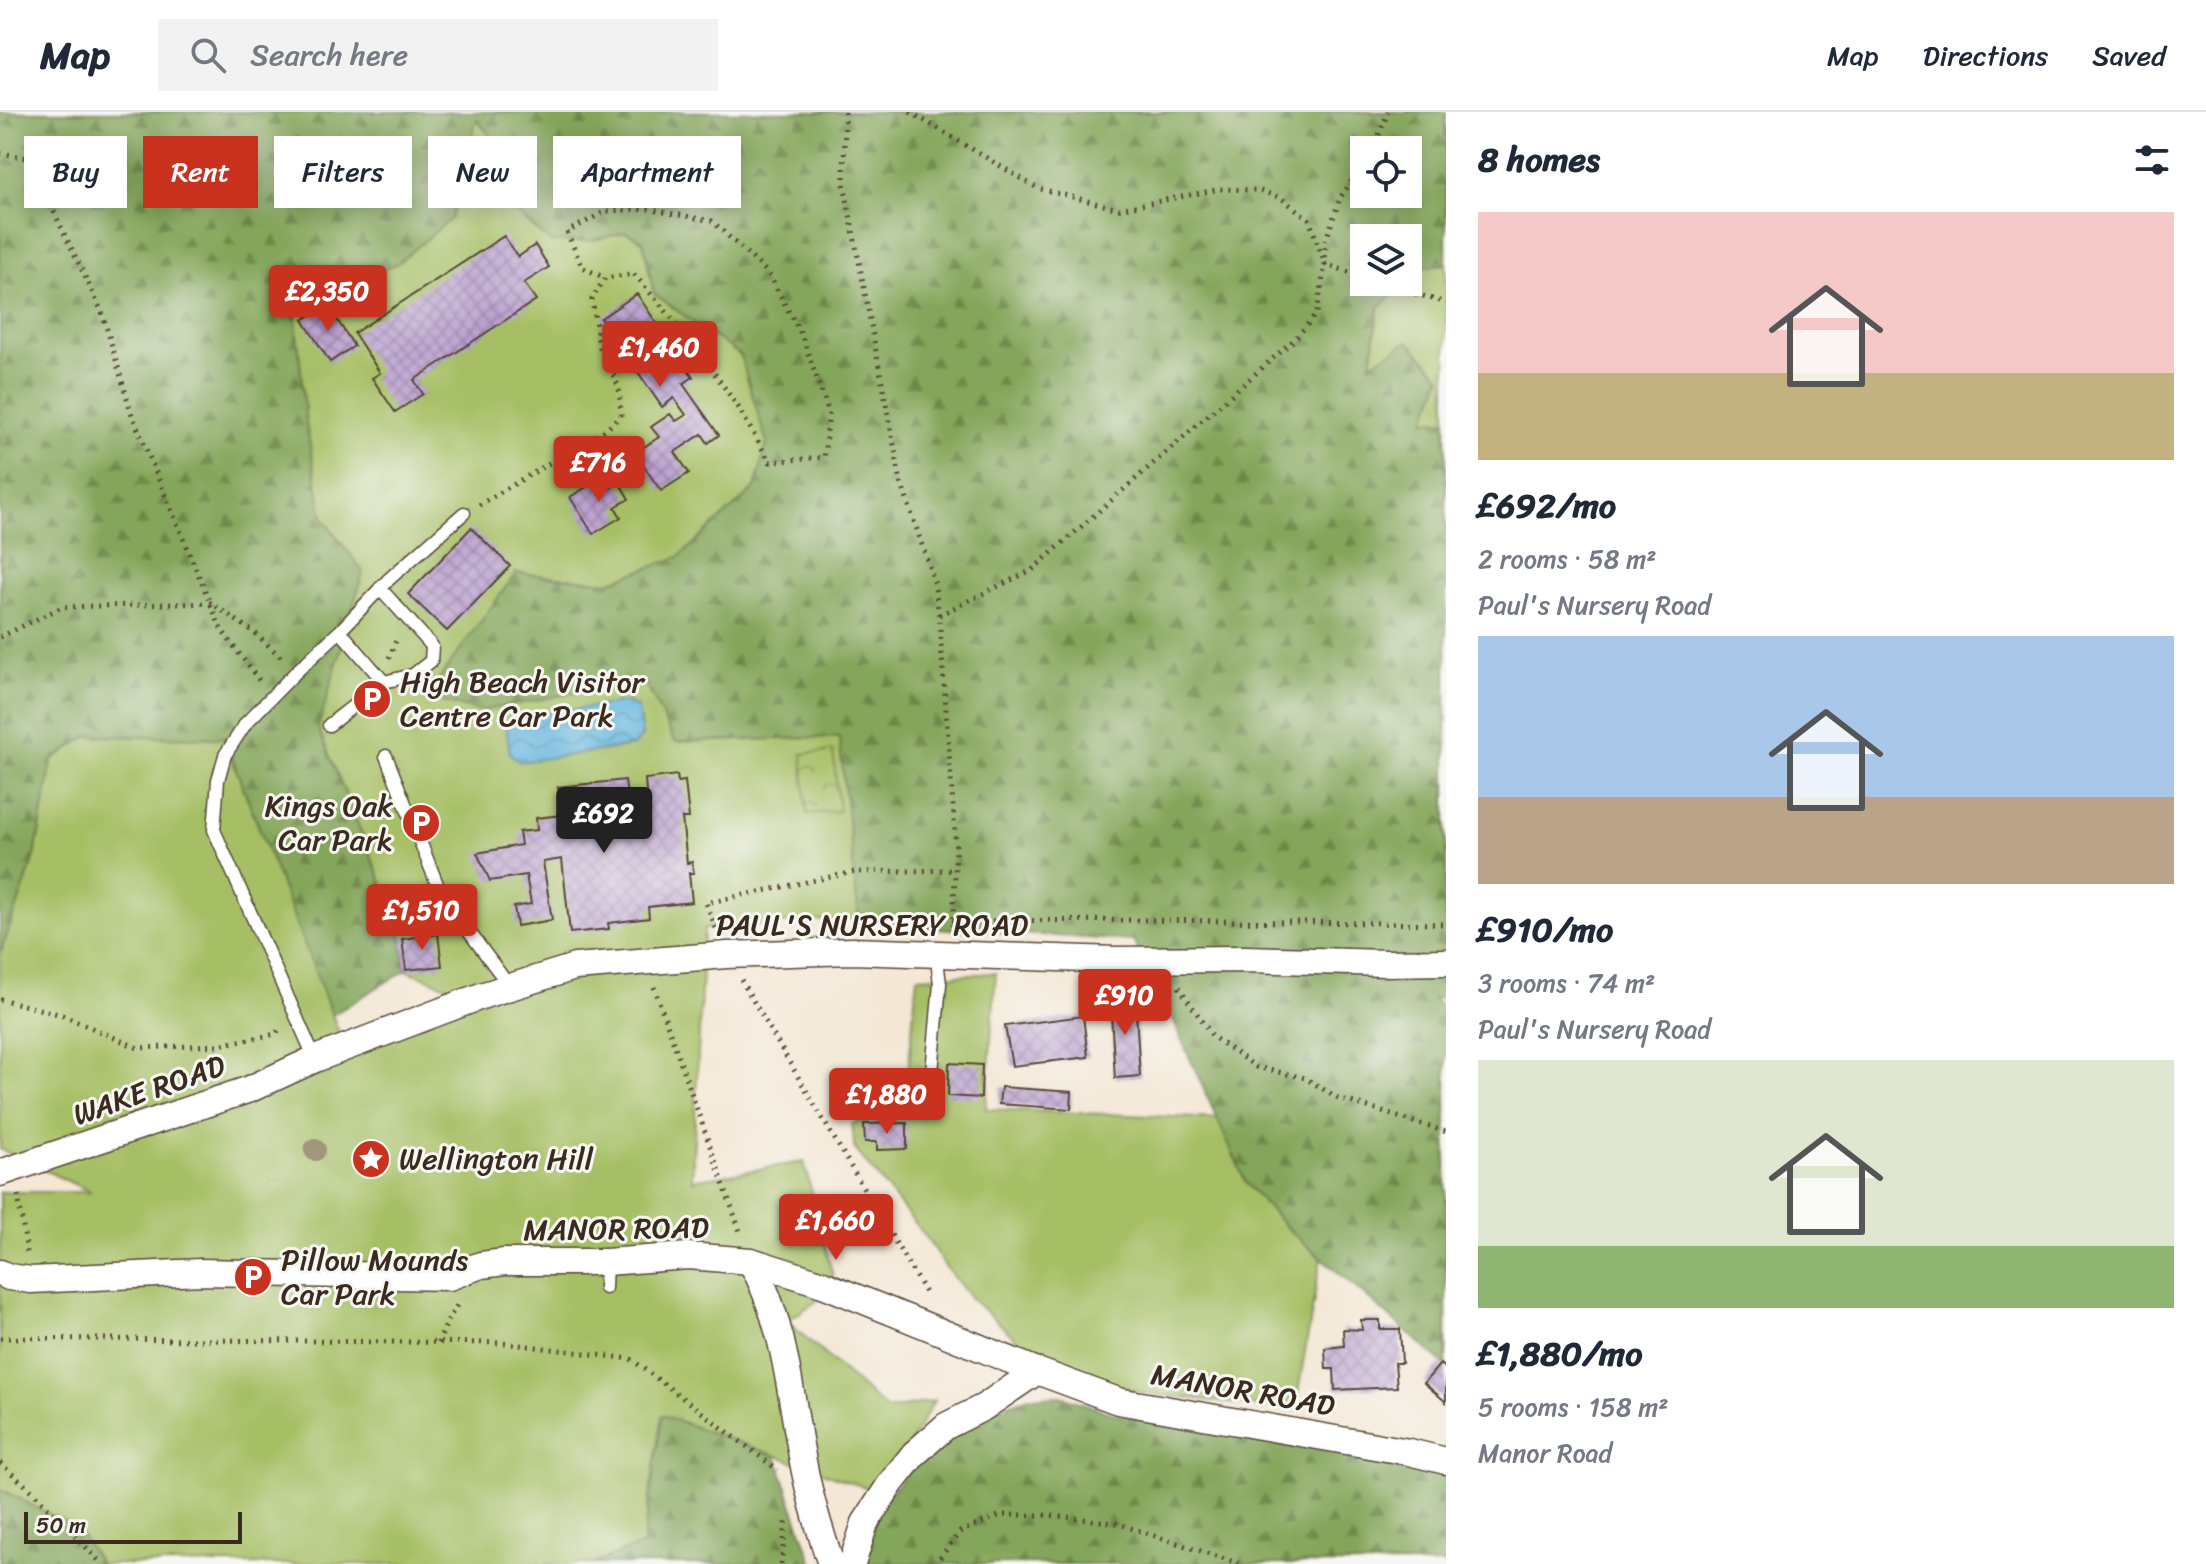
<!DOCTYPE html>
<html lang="en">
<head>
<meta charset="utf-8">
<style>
	:root { --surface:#fff; --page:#f2f2f3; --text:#1f2937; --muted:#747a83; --line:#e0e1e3; --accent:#c8321e }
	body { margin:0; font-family:Sriracha,sans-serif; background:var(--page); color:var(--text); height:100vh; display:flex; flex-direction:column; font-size:30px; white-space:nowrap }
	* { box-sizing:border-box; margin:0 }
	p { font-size:26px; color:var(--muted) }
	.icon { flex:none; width:44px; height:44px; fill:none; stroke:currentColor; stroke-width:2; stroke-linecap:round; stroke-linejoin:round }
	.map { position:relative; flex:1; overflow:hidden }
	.drawer { display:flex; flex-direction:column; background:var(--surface); width:760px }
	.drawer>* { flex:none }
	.banner { position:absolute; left:24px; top:24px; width:760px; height:72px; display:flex; gap:16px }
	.controls { position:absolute; left:1350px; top:24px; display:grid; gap:16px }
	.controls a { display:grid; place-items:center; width:72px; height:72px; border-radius:0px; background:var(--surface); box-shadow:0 4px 20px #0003; font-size:40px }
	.scale { position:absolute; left:24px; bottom:20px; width:218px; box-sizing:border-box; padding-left:8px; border:4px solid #3b2a1e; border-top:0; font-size:22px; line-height:28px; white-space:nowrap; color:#3b2a1e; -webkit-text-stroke:6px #f6f6f2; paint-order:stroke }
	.price { position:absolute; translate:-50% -68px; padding:0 18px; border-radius:8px; background:var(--accent); color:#fff; font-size:26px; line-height:52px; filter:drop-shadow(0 2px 4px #0008) }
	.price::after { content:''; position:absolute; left:50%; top:48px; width:24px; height:18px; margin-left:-12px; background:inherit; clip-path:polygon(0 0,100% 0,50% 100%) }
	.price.current { background:#222; color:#fff }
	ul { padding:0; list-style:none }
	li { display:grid; align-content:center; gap:16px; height:424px; padding:0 32px }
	li span { display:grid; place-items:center; height:248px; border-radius:0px; color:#555 }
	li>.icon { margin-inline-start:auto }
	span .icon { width:144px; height:144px; fill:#fffc; stroke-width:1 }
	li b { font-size:34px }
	h2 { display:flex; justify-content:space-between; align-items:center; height:96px; padding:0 32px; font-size:34px }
	.chip { padding:0 28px; border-radius:0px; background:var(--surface); box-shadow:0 4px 20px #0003; font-size:28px; line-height:72px }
	.chip.current { background:var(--accent); color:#fff }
	header { display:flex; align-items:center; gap:48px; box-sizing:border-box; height:112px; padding:0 40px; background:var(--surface); border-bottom:2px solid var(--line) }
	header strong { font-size:38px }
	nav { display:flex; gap:44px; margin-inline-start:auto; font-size:28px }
	.search { width:560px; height:72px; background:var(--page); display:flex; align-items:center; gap:20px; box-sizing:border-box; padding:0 28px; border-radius:0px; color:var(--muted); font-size:30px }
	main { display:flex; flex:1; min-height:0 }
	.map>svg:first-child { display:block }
	.green { fill:#a6bf65; stroke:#707442; stroke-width:2 }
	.forest { fill:url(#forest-firs); stroke:#60683c; stroke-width:2; fill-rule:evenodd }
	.park { fill:url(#park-crowns); stroke:#707442; stroke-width:2 }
	.water { fill:url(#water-waves); stroke:#50707e; stroke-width:2 }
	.building { fill:url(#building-cross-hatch) }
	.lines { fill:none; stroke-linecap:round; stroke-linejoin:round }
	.service-casing { stroke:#574639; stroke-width:15 }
	.minor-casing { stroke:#574639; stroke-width:29 }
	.path { stroke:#574639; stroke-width:5; stroke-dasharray:2 6; stroke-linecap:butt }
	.service { stroke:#fff; stroke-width:12 }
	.minor { stroke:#fff; stroke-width:26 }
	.tree { fill:#a0987b }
	.labels { text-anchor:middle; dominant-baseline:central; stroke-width:6; stroke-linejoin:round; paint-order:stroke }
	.poi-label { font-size:30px; fill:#3b2a1e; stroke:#f6f6f2; text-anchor:start }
	.street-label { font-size:30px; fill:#3b2a1e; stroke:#f6f6f2 }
</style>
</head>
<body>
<header>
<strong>Map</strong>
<div class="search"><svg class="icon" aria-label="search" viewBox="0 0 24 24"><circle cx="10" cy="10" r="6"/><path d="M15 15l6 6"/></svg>Search here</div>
<nav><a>Map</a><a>Directions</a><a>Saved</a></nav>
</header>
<main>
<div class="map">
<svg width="1446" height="1452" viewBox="0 0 1446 1452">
	<defs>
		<pattern id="forest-firs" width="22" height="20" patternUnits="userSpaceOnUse" patternTransform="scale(2)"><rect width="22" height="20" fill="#84a65a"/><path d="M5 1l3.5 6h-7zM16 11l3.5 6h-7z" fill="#6d874a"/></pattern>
		<pattern id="park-crowns" width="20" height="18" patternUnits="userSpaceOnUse" patternTransform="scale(2)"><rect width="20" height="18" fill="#a6bf65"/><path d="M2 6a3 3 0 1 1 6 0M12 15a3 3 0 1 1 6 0" fill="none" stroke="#889b53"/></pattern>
		<pattern id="water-waves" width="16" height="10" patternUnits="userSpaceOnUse" patternTransform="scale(2)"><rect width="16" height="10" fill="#64b6df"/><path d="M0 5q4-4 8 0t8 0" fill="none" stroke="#5494b4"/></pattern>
		<pattern id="building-cross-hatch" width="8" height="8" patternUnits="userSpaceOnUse" patternTransform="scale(2)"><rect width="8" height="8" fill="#bba1d0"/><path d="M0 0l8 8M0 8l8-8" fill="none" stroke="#9983a8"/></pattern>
	</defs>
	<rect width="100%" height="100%" fill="#f6f6f2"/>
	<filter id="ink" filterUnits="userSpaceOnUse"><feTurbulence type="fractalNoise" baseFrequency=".0125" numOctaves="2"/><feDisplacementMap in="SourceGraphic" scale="16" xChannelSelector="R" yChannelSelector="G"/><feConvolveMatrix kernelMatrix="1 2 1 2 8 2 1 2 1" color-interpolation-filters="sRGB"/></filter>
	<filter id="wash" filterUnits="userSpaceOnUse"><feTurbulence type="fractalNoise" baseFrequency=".006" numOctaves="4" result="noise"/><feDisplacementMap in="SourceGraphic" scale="32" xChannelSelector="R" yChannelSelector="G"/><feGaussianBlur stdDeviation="1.8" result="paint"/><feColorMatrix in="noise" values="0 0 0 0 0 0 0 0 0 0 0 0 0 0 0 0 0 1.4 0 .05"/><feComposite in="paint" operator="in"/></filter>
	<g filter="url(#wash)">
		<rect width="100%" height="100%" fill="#f4e7d4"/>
		<path class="green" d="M476 7 503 37 505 90 590 129 626 120 643 129 654 182 740 243 767 331 755 376 679 445 609 470 516 461 583 579 647 573 675 630 840 625 859 806 704 817 692 1068 804 1050 836 1176 787 1209 887 1298 934 1289 881 1381 662 1303 643 1432 594 1452H100L76 1416 0 1377V1080H91L0 1037V842L35 744 52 648 88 624 224 626 344 933 455 877 406 858 399 812 318 616 363 460 323 406 306 312 295 199 398 151 461 55Z
			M1446 152V308L1424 309 1371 254 1379 195 1424 155Z
			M996 861 986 997 1219 1007 1246 1071 1286 1115 1321 1146 1295 1298 1143 1281 1076 1263 1015 1226 971 1186 944 1153 926 1125 855 1037 852 1012 892 994 908 962 917 865Z"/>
		<path class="forest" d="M0 0H1446V152L1424 155 1408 169V126H1364V170H1407L1379 195 1371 252 1408 229 1442 265 1425 308H1446V885L1433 887 1446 899V1254L1286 1115 1246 1071 1153 864 1133 829 932 816 859 806 839 625 675 630 647 573 583 579 482 599 425 586 516 461 609 470 679 445 755 376 767 331 740 243 654 182 643 129 626 120 590 129 550 130 504 90 503 37 477 8 461 55 452 106 398 151 295 200 306 312 323 406 363 460 318 616 399 812 406 858 332 903 224 626 88 624 52 648 35 744 0 842ZM1364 38H1408V82H1364Z
			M1061 1284 1118 1303 1379 1340 1446 1366V1452H861L882 1389 925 1343 990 1298 1029 1285Z
			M662 1303 776 1344 813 1452H594L643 1432Z
			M0 1377 76 1416 100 1452H0Z"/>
		<path class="park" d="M833 639 839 699 807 702 802 642Z"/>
		<path class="water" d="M627 590 638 596 642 625 633 634 520 650 510 642 506 613 514 606Z"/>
		<g id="blocks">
			<path class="building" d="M504 124 518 145 535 133 549 155 524 171 536 188 414 268 423 282 395 300 372 266 380 261 354 221Z
				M637 182 693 265 683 272 719 323 708 331 702 322 675 340 689 361 661 379 635 341 659 325 651 315 670 302 676 309 686 303 674 286 662 295 601 206Z
				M327 192 354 234 330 250 303 208Z
				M600 367 607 378 619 370 629 387 615 395 621 405 593 422 570 385Z
				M471 416 510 454 447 519 408 482Z
				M677 663 678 670 685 669 689 706H682L687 751 692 750 694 761H689L692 790 648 795 649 806 608 811 609 817 570 821 562 747 543 750 552 808 517 814 514 795 531 792 526 763 490 769 477 741 521 733 519 720 537 718 536 706 562 703 558 675 625 668 628 694 647 692 645 667Z
				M438 822 442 854 406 858 402 827Z
				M1135 885 1140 964 1115 966 1110 886Z
				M1083 904 1088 945 1012 954 1005 914Z
				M949 951 982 953 981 986 948 984Z
				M1001 975 1072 980 1071 997 999 992Z
				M907 1011V1037L877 1038V1030H865L864 1012Z
				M1361 1208H1380V1217H1400L1402 1251H1395L1397 1275 1335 1278 1334 1257H1326L1325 1236 1344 1234 1343 1217 1362 1218Z
				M1440 1252 1446 1257V1290L1424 1271Z"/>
		</g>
	</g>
	<g filter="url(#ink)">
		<use href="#blocks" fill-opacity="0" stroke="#574639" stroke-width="2"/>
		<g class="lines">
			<g class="service-casing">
				<path id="service" d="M340 519 384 570 413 563 431 549 432 534 380 476
					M329 613 384 570
					M386 644 441 782 510 875
					M315 947 214 718 218 668 225 643 246 611 297 559 340 519 388 468 464 401
					M906 990 931 971 940 872 936 840
					M605 1176 606 1150"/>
			</g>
			<g class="minor-casing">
				<path id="minor" d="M0 1061 250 977 315 947 484 883 575 855 727 843 852 839 1116 848 1245 847 1386 851 1446 850
					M751 1149C789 1219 790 1293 807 1369 813 1397 822 1425 831 1452
					M0 1161 9 1165 31 1168 200 1160 449 1165 481 1153 505 1150H606L688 1144 751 1149 823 1172 1037 1259 1118 1289 1409 1340 1446 1349
					M852 1452 865 1411 891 1371 914 1342 946 1314 984 1295 1037 1259"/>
			</g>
			<path class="path" d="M845 0 844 71 901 370 934 469 939 503 956 735 953 816
				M910 0 1037 76 1119 97 1220 77 1257 78 1281 86 1309 107 1325 152 1364 165
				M1373 38 1388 0
				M0 41 28 46 102 200 132 303 221 517 261 571
				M1377 170 1446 191
				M479 393 607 317 621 303 619 275 599 234 592 187 605 166 582 155 567 120 606 99 648 97 712 109 768 161 802 224 829 301 824 345 770 350 738 295 695 233 634 162 605 166
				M939 503 1032 458 1295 227 1317 201 1325 152 1326 128 1340 86 1364 51
				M0 525 62 495 211 491 255 521 284 548
				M389 546 397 526
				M952 809 1148 808 1446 812
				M716 816 706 791 854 760 955 758
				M741 868 927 1184
				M654 875 741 1122
				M1179 875 1213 925 1256 955 1305 966 1338 986 1446 1020
				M0 887 62 903 138 936 218 933 276 922 281 914
				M18 1083 27 1141
				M0 1226 503 1231 631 1247 778 1358
				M438 1231 448 1208 459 1190
				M0 1351 33 1380 102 1452
				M781 1452 787 1405
				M935 1452 960 1420 1001 1403H1048L1116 1411 1240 1452"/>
			<use href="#service" class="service"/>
			<use href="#minor" class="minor"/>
		</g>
		<circle class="tree" cx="315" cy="1038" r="11"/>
	</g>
	<defs>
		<g id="parking-disc" transform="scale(2)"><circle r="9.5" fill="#c8321e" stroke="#f6f6f2"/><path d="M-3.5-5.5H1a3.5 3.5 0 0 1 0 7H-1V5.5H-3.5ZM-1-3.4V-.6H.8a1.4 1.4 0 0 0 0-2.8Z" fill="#fff"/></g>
		<g id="sight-disc" transform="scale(2)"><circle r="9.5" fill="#c8321e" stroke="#f6f6f2"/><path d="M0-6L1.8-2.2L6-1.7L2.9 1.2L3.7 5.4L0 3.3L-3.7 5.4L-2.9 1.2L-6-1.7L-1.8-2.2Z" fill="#fff"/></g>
	</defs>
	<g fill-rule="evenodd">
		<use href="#parking-disc" x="372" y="587"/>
		<use href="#parking-disc" x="421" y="711"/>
		<use href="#sight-disc" x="371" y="1047"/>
		<use href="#parking-disc" x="253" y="1165"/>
	</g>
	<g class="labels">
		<g class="poi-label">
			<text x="400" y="570">High Beach Visitor<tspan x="400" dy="34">Centre Car Park</tspan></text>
			<text x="393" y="694" text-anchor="end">Kings Oak<tspan x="393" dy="34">Car Park</tspan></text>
			<text x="399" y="1047">Wellington Hill</text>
			<text x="281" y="1148">Pillow Mounds<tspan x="281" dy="34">Car Park</tspan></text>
		</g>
		<g class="street-label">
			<text x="872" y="813">PAUL'S NURSERY ROAD</text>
			<text transform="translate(149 978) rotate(-19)">WAKE ROAD</text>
			<text transform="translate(616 1117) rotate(-1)">MANOR ROAD</text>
			<text transform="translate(1243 1278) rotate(10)">MANOR ROAD</text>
		</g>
	</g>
</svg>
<div class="controls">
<a><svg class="icon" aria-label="locate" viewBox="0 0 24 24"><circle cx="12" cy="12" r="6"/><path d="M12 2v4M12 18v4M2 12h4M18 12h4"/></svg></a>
<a><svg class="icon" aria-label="layers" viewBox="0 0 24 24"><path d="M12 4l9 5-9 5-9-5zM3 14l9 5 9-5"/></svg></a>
</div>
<div class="scale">50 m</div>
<b class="price" style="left:328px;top:221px">£2,350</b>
<b class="price" style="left:660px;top:277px">£1,460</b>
<b class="price" style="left:599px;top:392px">£716</b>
<b class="price current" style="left:604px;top:743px">£692</b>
<b class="price" style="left:422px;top:840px">£1,510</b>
<b class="price" style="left:1125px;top:925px">£910</b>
<b class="price" style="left:887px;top:1024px">£1,880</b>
<b class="price" style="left:836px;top:1150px">£1,660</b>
<div class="banner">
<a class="chip">Buy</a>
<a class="chip current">Rent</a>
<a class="chip">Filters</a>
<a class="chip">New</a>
<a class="chip">Apartment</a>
</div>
</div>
<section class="drawer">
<h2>8 homes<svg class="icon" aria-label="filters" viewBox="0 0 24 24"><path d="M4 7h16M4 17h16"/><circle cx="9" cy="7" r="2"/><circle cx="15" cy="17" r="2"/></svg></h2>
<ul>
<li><span style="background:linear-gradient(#f6c9c9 65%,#c2b280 0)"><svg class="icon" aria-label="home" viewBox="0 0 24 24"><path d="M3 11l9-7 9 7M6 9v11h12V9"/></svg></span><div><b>£692/mo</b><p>2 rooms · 58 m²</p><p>Paul's Nursery Road</p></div></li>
<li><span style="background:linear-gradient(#a9c7e8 65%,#b9a48a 0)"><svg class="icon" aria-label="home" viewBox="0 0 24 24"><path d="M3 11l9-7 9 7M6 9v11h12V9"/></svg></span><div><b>£910/mo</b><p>3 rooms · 74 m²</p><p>Paul's Nursery Road</p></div></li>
<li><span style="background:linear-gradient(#dfe7d0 75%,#8fb573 0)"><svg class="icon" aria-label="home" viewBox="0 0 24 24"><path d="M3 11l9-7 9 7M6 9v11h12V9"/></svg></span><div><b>£1,880/mo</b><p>5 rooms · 158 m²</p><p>Manor Road</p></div></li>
</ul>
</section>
</main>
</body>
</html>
